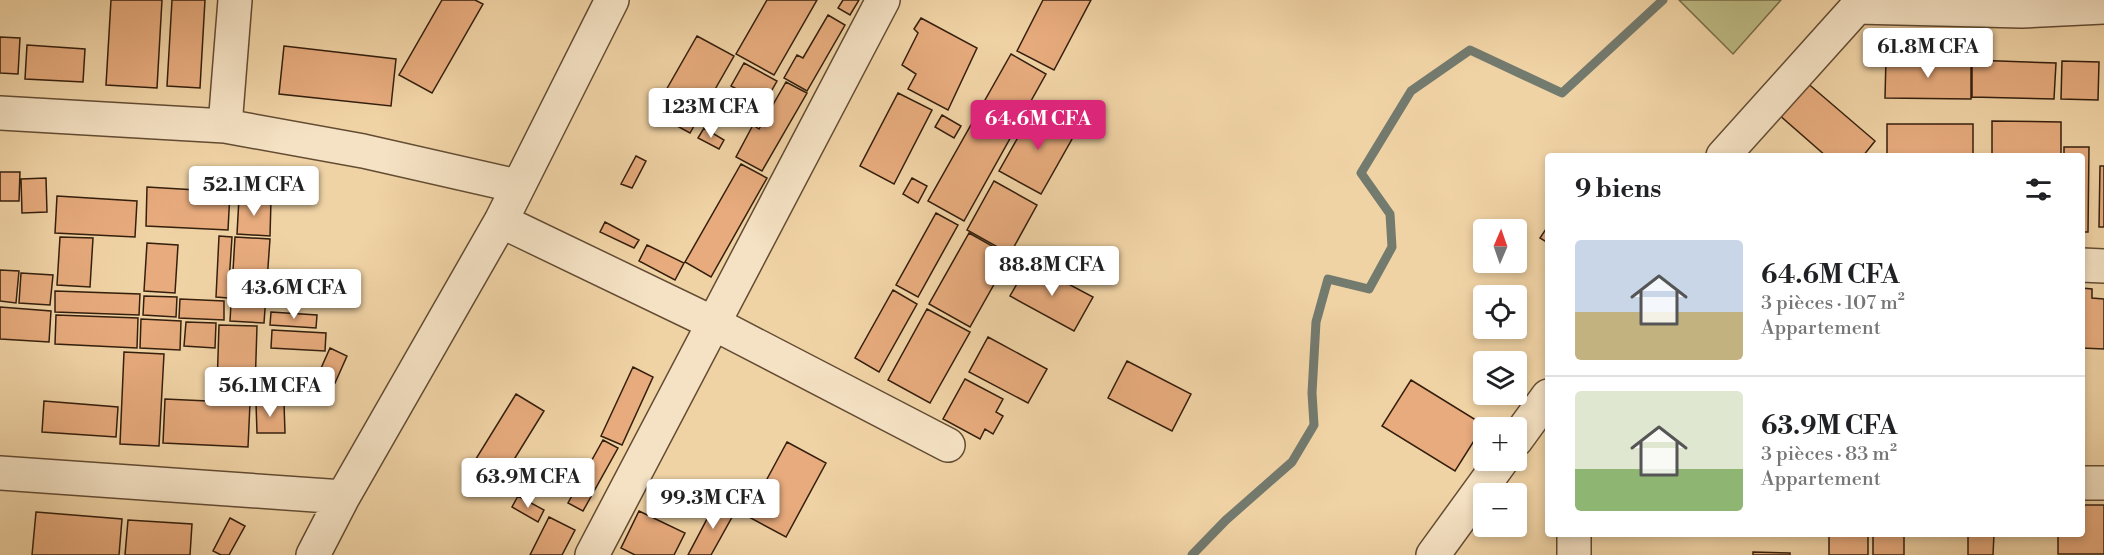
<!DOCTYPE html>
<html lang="fr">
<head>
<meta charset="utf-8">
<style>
	:root { --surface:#fff; --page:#f6f6f6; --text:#202124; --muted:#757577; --line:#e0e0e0; --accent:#db2777 }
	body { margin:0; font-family:"Libre Bodoni",serif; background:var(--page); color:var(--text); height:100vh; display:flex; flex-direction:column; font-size:22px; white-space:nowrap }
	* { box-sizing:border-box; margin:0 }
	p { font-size:20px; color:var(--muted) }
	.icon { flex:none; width:33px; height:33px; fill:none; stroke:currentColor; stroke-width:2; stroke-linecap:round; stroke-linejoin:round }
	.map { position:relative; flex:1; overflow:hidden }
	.panel { position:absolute; left:1545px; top:153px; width:540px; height:384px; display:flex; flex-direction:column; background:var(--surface); border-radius:6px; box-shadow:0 3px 9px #0003 }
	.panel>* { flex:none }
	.needle { width:39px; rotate:2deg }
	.controls { position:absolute; left:1473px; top:219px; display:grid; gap:12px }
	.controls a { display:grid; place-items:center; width:54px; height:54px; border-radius:6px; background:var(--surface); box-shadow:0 3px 9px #0003; font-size:30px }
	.price { position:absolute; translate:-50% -51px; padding:0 14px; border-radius:6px; background:#fff; color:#222; font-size:20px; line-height:39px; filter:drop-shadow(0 2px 3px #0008) }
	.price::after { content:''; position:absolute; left:50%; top:36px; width:18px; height:14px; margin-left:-9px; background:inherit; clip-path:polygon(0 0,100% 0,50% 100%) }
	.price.on { background:var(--accent); color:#fff }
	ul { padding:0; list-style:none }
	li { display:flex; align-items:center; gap:18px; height:150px; padding:0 30px }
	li+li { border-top:2px solid var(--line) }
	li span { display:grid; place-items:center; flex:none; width:168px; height:120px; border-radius:6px; color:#555 }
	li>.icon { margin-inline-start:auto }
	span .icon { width:72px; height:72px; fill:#fffc; stroke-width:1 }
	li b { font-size:26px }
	h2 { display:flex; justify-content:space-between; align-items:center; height:72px; padding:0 30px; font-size:26px }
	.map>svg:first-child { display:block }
	.green { fill:#bdbb84; stroke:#786d48; stroke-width:1.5 }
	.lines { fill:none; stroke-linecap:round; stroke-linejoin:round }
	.stream { stroke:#737a6e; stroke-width:9 }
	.building { fill:#e7ab7d; stroke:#341f0d; stroke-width:1.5 }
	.street-casing { stroke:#634c33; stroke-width:36 }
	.street { stroke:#f5e2c4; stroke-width:33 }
</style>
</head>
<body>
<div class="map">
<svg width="2104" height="555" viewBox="0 0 2104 555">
	<rect width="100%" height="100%" fill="#f0d3a5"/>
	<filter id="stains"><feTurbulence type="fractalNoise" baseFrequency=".00333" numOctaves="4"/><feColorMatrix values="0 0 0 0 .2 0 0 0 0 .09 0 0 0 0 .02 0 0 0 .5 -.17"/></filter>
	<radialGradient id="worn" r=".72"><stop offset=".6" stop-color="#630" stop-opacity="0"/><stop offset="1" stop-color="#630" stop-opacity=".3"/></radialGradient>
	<path class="green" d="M1679 0H1781L1733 54Z"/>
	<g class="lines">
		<path class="stream" d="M1192 555 1226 520 1292 462 1314 425 1312 393 1316 322 1328 279 1369 289 1392 247 1390 214 1361 173 1411 91 1470 50 1562 93 1663 0"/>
	</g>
	<path class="building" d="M111 0H162L157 88 106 85Z
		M172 0H205L200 88 167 86Z
		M442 0H475L483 4 432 93 399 75Z
		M767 0H817L774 75 736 54Z
		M843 0H859L850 15 838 8Z
		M1043 0H1091L1054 70 1017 51Z
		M828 15 845 25 807 91 784 78 797 55 803 58Z
		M921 18 977 48 948 110 908 89 916 74 902 65 918 33 914 29Z
		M697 36 734 56 690 133 653 113Z
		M1898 36 1925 37V52L1898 51Z
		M0 37 20 38 18 74 0 73Z
		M27 45 85 49 83 82 25 79Z
		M284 46 396 59 391 106 279 94Z
		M1011 54 1046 74 964 221 928 201Z
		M1886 58 1971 60V99L1885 98Z
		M1972 60 2056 63 2054 99 1972 97Z
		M2062 61 2099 62 2098 100 2061 99Z
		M744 63 777 81 764 104 731 86Z
		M1805 81 1875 141 1863 156H1826L1777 113Z
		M786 82 807 93 762 171 736 157 753 125 759 129Z
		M898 93 932 110 894 184 860 166Z
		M1034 109 1076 132 1041 194 999 171Z
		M942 115 961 126 954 138 935 127Z
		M1992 121 2061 122V156H1992Z
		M1887 124H1973V156H1887Z
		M704 128 724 140 719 149 698 138Z
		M2064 147H2089L2088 232H2082V156H2064Z
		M636 156 646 161 632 188 621 184Z
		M741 164 767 178 711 277 685 262Z
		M2100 166H2104V227H2099Z
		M0 172H20L19 201H0Z
		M46 178 47 212 22 213 21 179Z
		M912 178 927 186 918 203 903 194Z
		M994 181 1037 205 1010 254 967 230Z
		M147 187 230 192 228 230 146 226Z
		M57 196 137 201 135 237 55 233Z
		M239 198 271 200 270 236 237 234Z
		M936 213 958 225 918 297 896 285Z
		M605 222 639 240 634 248 600 232Z
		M1548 226V243L1540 238Z
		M969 233 1010 256 970 327 929 304Z
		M219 236 232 237 228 298 216 297Z
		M60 237 93 238 90 287 57 285Z
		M235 237 270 239 264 323 230 321Z
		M147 243 178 245 175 293 144 291Z
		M647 245 684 263 675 280 639 261Z
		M1029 263 1093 297 1074 331 1010 296Z
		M0 270 19 271 16 303 0 301Z
		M21 273 53 275 50 305 19 303Z
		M2082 288 2092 289V298L2104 299V349L2082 348Z
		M893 290 917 304 879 372 855 358Z
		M55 291 140 294 139 315 55 312Z
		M144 296 177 297 176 317 143 315Z
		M180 299 224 301V320L179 318Z
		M0 307 51 311 49 342 0 339Z
		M927 309 970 332 930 403 888 380Z
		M271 312 317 315 316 328 270 325Z
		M56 315 138 318 137 348 55 344Z
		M141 319 181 321 180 350 140 348Z
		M186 322 216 323 215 348 184 346Z
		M219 325 257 326 255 389 217 387Z
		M272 330 326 333 325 351 271 348Z
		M988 337 1047 369 1028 403 969 372Z
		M330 348 347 356 335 383 318 375Z
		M124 352 164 354 159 446 120 444Z
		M1127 361 1191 394 1172 431 1108 398Z
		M633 367 653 377 622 445 601 436Z
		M965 379 1003 399 996 412 1003 416 993 434 985 429 980 439 943 419Z
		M1411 380 1484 425 1455 471 1382 426Z
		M516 394 544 411 502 479 474 462Z
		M165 399 250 403 248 447 163 443Z
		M44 401 118 407 116 437 42 432Z
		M256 403H284L285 433H257Z
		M603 440 618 448 583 511 568 503Z
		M787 442 826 463 786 537 747 516Z
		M518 496 544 510 538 522 512 507Z
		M717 500 736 510 711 555H688Z
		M2082 505H2104V554H2058V534H2082Z
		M639 511 685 533 674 555H635L621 548Z
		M36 512 122 519 119 555H32Z
		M549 517 575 530 562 555H530Z
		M230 518 245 526 229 555H221L213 551Z
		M128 520 192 524 190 555H125Z
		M1829 534H1868V555H1829Z
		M1873 534H1904V555H1873Z
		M1968 534H1994L1993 555H1968Z
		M1753 552 1790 553V555H1753Z"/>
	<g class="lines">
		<g class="street-casing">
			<path id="street" d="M1857 7 2022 11 2104 7
				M0 113 225 126 363 151 517 186
				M225 126 235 0
				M1723 156 1857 7 1859 0
				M501 221 713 323 948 445
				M2082 265 2104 266
				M1516 440 1548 396
				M0 473 343 497
				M2082 483H2104
				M313 555 343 497 501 221 612 0
				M592 555 883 0
				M1433 555 1502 460
				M1574 555V534"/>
		</g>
		<use href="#street" class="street"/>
	</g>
	<rect width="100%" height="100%" filter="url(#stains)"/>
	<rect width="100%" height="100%" fill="url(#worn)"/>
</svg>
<div class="controls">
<a><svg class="needle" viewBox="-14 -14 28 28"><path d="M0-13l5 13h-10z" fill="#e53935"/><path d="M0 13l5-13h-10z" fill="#757577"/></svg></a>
<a><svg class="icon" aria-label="locate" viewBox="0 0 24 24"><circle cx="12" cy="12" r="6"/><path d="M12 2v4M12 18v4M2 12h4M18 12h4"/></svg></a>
<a><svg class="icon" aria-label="layers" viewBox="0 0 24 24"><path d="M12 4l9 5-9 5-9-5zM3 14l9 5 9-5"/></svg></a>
<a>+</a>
<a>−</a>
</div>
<b class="price" style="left:1928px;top:79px">61.8M CFA</b>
<b class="price" style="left:711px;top:139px">123M CFA</b>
<b class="price on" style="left:1038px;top:151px">64.6M CFA</b>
<b class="price" style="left:254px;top:217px">52.1M CFA</b>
<b class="price" style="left:1052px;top:297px">88.8M CFA</b>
<b class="price" style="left:294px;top:320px">43.6M CFA</b>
<b class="price" style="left:270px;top:418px">56.1M CFA</b>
<b class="price" style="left:528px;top:509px">63.9M CFA</b>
<b class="price" style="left:713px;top:530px">99.3M CFA</b>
<section class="panel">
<h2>9 biens<svg class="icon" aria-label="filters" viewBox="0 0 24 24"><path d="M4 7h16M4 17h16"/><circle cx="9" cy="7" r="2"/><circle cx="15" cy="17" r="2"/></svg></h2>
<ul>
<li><span style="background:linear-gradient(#c9d6e8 60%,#c2b280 0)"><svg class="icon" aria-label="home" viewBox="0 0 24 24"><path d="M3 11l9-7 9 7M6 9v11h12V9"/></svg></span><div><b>64.6M CFA</b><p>3 pièces · 107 m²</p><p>Appartement</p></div></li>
<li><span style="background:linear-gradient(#dfe7d0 65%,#8fb573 0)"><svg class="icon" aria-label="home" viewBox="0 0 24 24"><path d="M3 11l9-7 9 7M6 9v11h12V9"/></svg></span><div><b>63.9M CFA</b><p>3 pièces · 83 m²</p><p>Appartement</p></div></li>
</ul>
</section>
</div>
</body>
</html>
